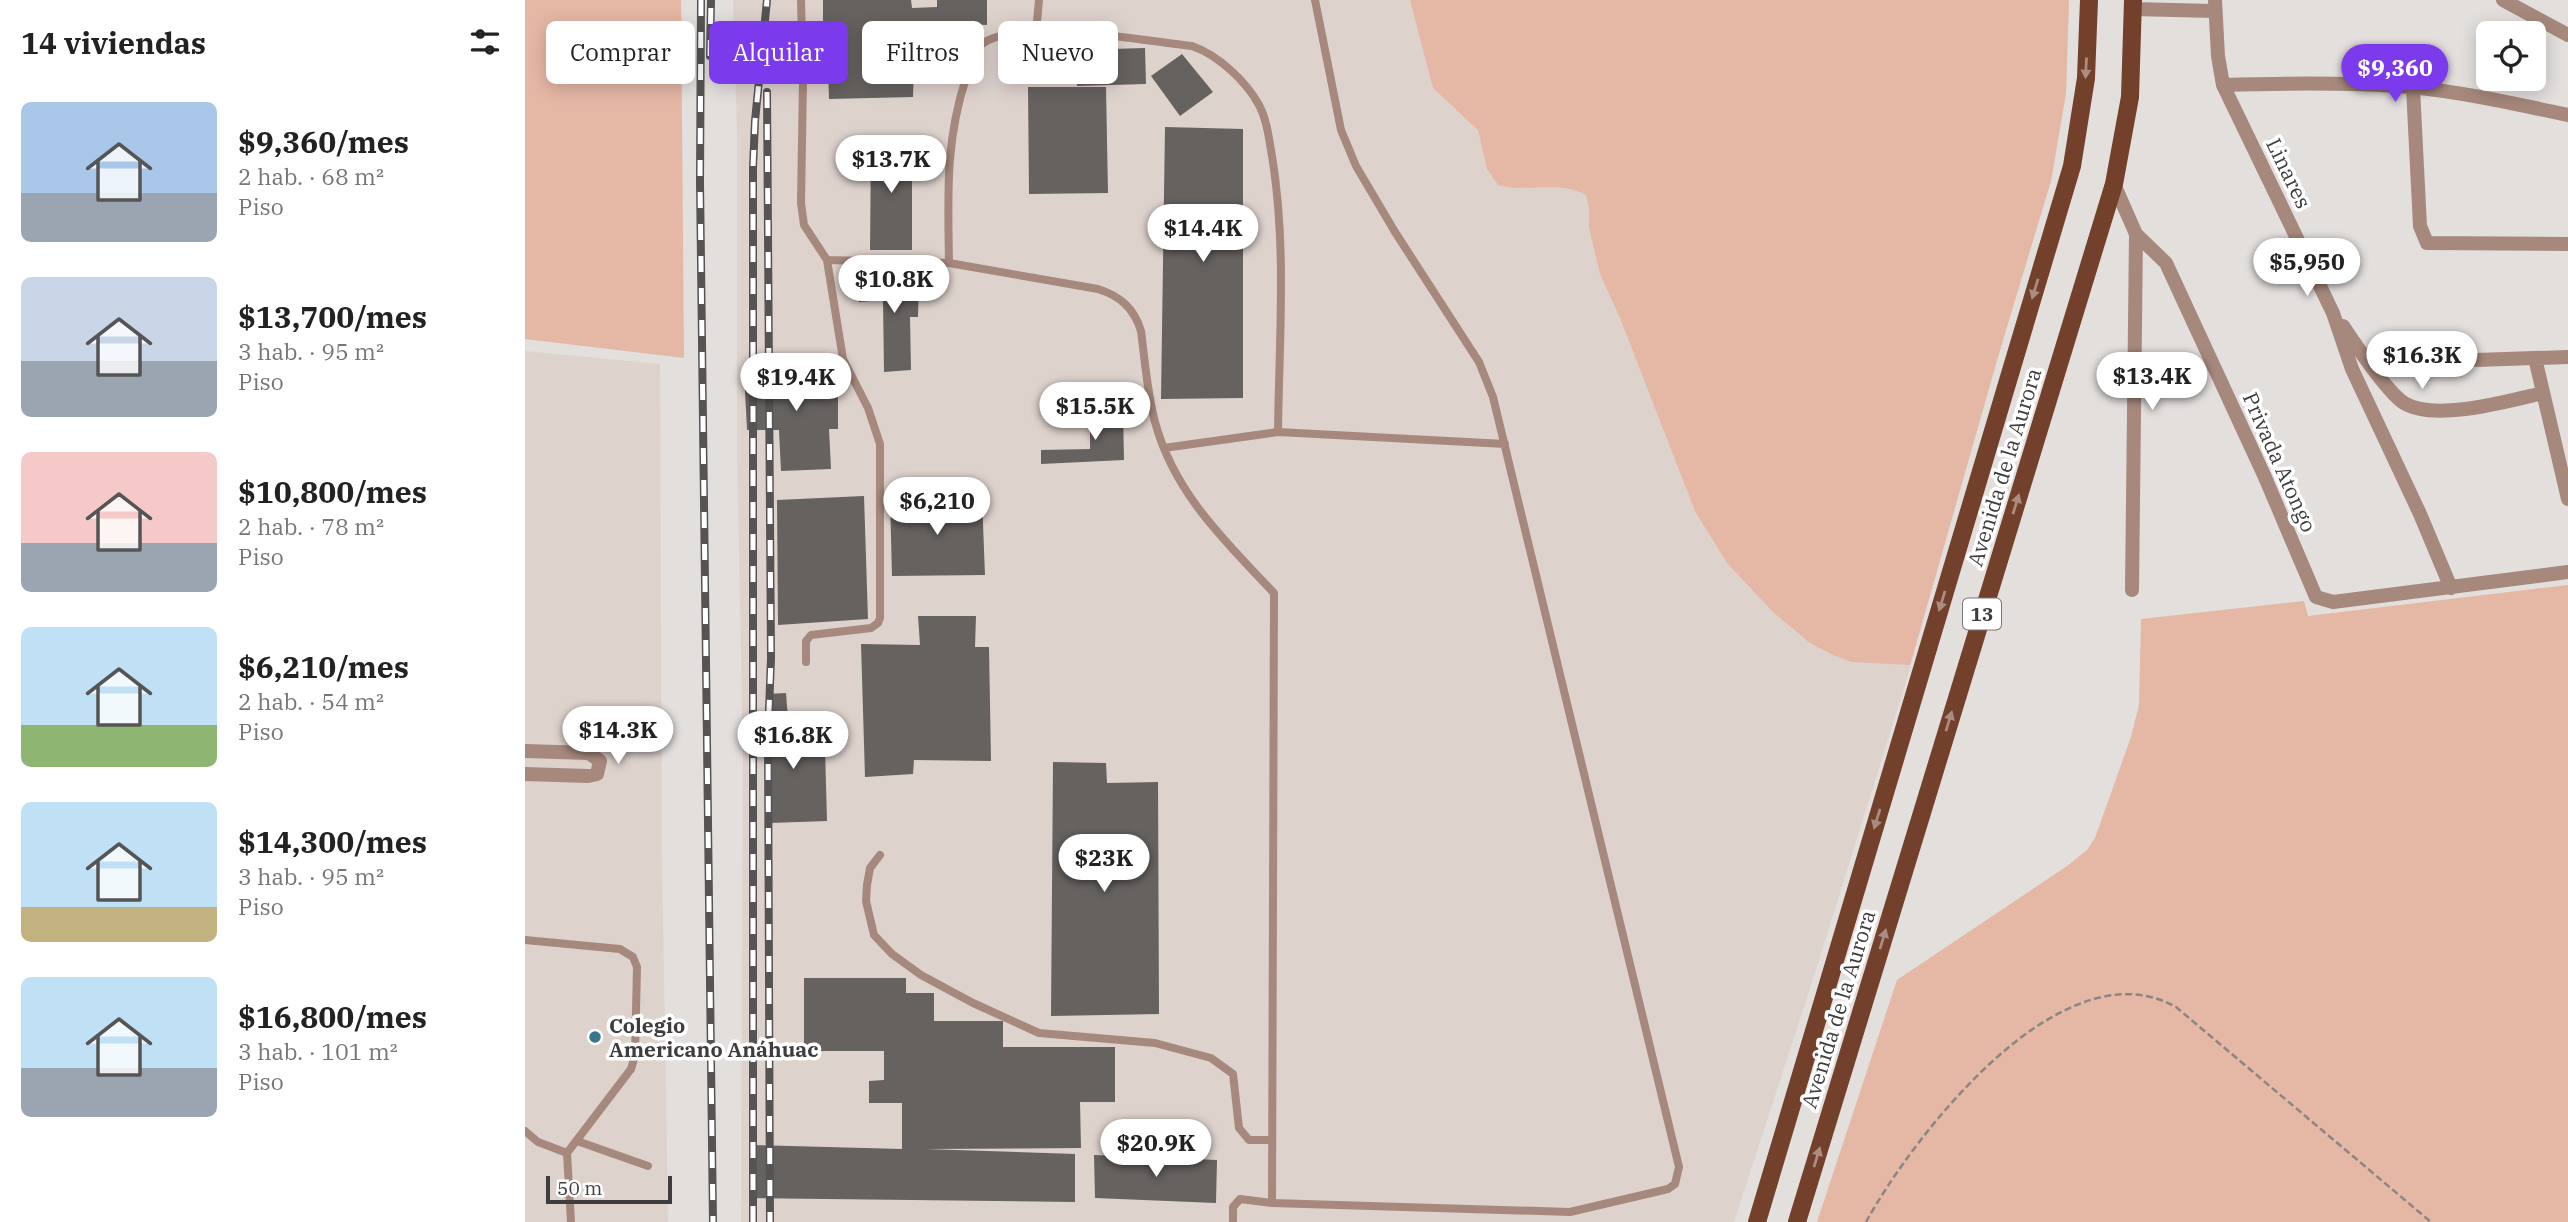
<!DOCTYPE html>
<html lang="es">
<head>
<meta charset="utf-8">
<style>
	:root { --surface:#fff; --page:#f6f6f6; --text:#222; --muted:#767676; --accent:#7c3aed }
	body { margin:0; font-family:"IBM Plex Serif",serif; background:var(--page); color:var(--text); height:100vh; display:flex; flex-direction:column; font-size:26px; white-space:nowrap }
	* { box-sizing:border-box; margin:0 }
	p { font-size:23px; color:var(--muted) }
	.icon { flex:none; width:38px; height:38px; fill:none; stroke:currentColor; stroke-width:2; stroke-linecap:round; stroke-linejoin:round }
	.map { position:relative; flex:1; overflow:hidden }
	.drawer { display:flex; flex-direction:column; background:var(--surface); width:525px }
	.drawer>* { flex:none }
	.hud { position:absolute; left:21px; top:21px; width:665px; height:63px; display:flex; gap:14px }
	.tools { position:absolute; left:1951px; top:21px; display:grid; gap:14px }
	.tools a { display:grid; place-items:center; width:70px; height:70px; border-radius:10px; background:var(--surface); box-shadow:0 4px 18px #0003; font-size:35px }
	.scale { position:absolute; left:21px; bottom:18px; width:126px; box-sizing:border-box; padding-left:7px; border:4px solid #3e3c3c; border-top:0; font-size:19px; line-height:24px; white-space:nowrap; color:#3e3c3c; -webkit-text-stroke:5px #fff; paint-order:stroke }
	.price { position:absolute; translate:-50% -60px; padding:0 16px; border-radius:24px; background:#fff; color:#222; font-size:23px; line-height:46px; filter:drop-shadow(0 2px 4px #0008) }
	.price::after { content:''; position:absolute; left:50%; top:42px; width:21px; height:16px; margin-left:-10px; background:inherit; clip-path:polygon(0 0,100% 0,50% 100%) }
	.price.on { background:var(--accent); color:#fff }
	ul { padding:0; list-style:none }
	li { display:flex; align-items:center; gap:21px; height:175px; padding:0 21px }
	li span { display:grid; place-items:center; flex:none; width:196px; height:140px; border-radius:10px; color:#555 }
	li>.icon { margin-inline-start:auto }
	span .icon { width:84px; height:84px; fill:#fffc; stroke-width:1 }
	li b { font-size:30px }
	h2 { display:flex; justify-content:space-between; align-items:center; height:84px; padding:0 21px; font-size:30px }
	.pill { padding:0 24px; border-radius:10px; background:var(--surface); box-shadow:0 4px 18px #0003; font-size:24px; line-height:63px }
	.pill.on { background:var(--accent); color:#fff }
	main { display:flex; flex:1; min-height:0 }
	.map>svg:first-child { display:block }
	.built { fill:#ded2cd }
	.green { fill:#e5b7a5 }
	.building { fill:#666260 }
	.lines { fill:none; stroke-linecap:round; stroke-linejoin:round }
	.path { stroke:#898685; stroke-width:2.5; stroke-dasharray:7 3.5; stroke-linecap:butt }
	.lane { stroke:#a7887c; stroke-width:8 }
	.street { stroke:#a7887c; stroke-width:14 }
	.primary { stroke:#73402b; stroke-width:18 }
	.rail-casing { stroke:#565353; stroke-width:8 }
	.rail { stroke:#fff; stroke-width:5; stroke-dasharray:16; stroke-linecap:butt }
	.oneway { fill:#ab8c80 }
	.poi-dot { fill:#37768b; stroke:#fff; stroke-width:2.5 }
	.labels { text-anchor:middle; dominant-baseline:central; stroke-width:7; stroke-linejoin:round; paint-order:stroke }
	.shield { fill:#fff; stroke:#787676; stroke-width:2 }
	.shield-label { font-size:19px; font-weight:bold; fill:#3e3c3c }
	.street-label { font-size:21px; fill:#3e3c3c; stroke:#fff }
	.poi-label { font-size:21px; font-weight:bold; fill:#3e3c3c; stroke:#fff; text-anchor:start }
</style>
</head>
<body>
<main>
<section class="drawer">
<h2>14 viviendas<svg class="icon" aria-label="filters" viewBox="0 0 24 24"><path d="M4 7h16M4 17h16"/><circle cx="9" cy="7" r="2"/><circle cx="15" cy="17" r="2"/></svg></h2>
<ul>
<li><span style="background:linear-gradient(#a9c7e8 65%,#9aa5b1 0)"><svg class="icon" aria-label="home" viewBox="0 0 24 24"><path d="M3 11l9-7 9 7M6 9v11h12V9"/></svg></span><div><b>$9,360/mes</b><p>2 hab. · 68 m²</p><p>Piso</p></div></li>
<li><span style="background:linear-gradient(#c9d6e8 60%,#9aa5b1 0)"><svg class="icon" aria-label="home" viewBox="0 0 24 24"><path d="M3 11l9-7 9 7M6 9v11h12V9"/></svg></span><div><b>$13,700/mes</b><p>3 hab. · 95 m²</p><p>Piso</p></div></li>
<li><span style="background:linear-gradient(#f6c9c9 65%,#9aa5b1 0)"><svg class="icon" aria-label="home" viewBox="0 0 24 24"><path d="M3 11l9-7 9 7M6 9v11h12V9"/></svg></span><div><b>$10,800/mes</b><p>2 hab. · 78 m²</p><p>Piso</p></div></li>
<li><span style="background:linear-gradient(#bfe0f5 70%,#8fb573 0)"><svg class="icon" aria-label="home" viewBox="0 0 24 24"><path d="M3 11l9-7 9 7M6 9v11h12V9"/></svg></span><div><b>$6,210/mes</b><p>2 hab. · 54 m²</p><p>Piso</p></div></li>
<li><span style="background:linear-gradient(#bfe0f5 75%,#c2b280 0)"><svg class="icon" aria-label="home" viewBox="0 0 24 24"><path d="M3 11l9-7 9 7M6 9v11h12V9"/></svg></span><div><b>$14,300/mes</b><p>3 hab. · 95 m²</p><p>Piso</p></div></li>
<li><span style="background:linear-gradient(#bfe0f5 65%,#9aa5b1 0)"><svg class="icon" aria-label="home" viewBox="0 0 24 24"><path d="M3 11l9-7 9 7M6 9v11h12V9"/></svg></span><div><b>$16,800/mes</b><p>3 hab. · 101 m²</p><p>Piso</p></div></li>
</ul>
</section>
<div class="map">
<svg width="2043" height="1222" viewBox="0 0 2043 1222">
	<rect width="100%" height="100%" fill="#e3dfdd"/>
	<path class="built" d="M208 0H1544L1541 93 1526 181 1475 350 1380 685 1290 973 1209 1222H216L218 747 212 458V134Z
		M0 351 135 364 137 851 143 1222H0Z"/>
	<path class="green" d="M0 0H156L159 358 0 339Z
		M885 0H1544L1541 93 1526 181 1475 350 1385 665 1327 662 1308 655 1285 643 1249 613 1202 563 1170 511 1095 318 1075 274 1064 228V208L1061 195C1034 180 1002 193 973 185L962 169 953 130 908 88Z
		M2043 585V1222H1292L1372 980 1542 866 1562 850 1570 838 1606 737 1614 705 1616 619 1779 601 1783 616Z"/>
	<path class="building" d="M298 0H386L387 8 412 7V0H462V25L419 23 420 70 389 68 388 97 304 99 303 67 286 68 285 45 298 44Z
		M620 48 621 84 552 86 551 50Z
		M657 54 688 92 655 116 626 76Z
		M503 87H581L583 193 504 194Z
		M640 127 718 129V398L636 399Z
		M387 140V250H345L346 141Z
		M334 276H394L393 317H385L386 370 359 372 358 300 334 302Z
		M313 366V429H304L306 469 256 471 254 430H222L219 372Z
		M565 411H598L599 460 516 464V450L565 449Z
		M339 496 343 619 253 625 252 500Z
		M365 497 457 498 460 575 367 576Z
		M393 616H451L450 647H464L466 761 389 760 388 774 340 777 336 644 395 645Z
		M261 693 265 746 300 747 302 821 245 823 242 694Z
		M528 762 581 763 582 783 633 782 634 1014 526 1016Z
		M279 978H381V993H409V1021H478V1047H590V1102H555L556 1148 400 1149 550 1154V1202L226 1198V1145L377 1149V1103H344V1081L359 1080V1051H279Z
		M569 1155 692 1160 691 1203 570 1198Z"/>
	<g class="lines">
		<path class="path" d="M1341 1222C1389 1135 1537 943 1651 1007L1906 1222"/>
		<path class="lane" d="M276 0 278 80 276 203 279 225 302 260 424 263C423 196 420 142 441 78 444 67 448 51 457 44 495 17 620 41 667 46 693 55 721 81 734 105 742 120 744 139 747 156 762 247 754 341 753 432L980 444
			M511 33 514 0
			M424 263 573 289C595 296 609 308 616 331 620 361 622 392 630 422 649 493 700 541 749 593L747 1203
			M639 448 753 432
			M281 662V641L286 635 346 628 353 623 355 618V444L343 408 318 359 302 260
			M355 855 345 868 342 885 341 901 349 935 367 954 396 975 448 1003 514 1033 630 1043 686 1058 708 1074 714 1128 724 1140H747
			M0 940 95 949 108 957 112 967 110 1056 106 1069 42 1153 46 1222
			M0 1131 13 1142 42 1153
			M52 1141 123 1166
			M708 1222V1207L715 1199 747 1203 1045 1212 1143 1189 1150 1184 1154 1167 968 397 954 362 870 232 831 166 816 130 790 0"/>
		<path class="street" d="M1690 0 1693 56 1698 85 1808 313 1827 369 1895 514 1926 588
			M1978 0 2043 35
			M1608 9 1689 11
			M1698 85C1761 83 1823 82 1885 87 1938 92 1991 104 2043 115
			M1888 88 1895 226 1902 243 2043 244
			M1589 184 1611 234 1641 263 1739 475 1791 597 1808 602 2043 572
			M1818 326C1830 344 1862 392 1879 403 1910 422 1983 401 2018 393
			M2010 358 2043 499
			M1951 360 2043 357
			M1607 590 1611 234
			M0 751 64 753 75 761 72 774 63 776 0 774"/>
		<path class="primary" d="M1232 1222 1547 166 1561 78 1564 0
			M1272 1222 1589 184 1605 97 1608 0"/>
		<g class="rail-casing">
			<path id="rail" d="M176 0 175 182 188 1222
				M185 56 186 0
				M242 92 246 658 243 736 245 1222
				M228 1222V168L230 121 242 0"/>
		</g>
		<use href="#rail" class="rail"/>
	</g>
	<defs><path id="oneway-solid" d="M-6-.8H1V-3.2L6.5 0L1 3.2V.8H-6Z" transform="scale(1.75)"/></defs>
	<g class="oneway">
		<use href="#oneway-solid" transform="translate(1561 68) rotate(93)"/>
		<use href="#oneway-solid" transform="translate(1510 289) rotate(107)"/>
		<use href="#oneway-solid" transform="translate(1491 504) rotate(-73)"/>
		<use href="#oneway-solid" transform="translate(1417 601) rotate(107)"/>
		<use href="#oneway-solid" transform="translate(1424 721) rotate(-73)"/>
		<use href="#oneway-solid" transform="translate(1352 819) rotate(107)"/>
		<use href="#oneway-solid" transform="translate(1358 939) rotate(-73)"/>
		<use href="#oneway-solid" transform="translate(1292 1157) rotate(-73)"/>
	</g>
	<circle class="poi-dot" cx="70" cy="1037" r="7"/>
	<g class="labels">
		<rect class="shield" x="1438" y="598.5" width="38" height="31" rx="5"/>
		<g class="shield-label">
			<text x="1457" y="614">13</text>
		</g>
		<g class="street-label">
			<text transform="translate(1764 173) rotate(64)">Linares</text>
			<text transform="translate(1755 462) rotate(66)">Privada Atongo</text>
			<text transform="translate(1479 467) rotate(-73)">Avenida de la Aurora</text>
			<text transform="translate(1313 1009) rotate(-73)">Avenida de la Aurora</text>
		</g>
		<g class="poi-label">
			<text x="84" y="1025">Colegio<tspan x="84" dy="24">Americano Anáhuac</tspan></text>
		</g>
	</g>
</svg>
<div class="tools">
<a><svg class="icon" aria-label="locate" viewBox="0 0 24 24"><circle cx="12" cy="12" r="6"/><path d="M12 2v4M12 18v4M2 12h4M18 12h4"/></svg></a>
</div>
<div class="scale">50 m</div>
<b class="price on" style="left:1870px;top:104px">$9,360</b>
<b class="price" style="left:366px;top:195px">$13.7K</b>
<b class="price" style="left:678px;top:264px">$14.4K</b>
<b class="price" style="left:1782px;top:298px">$5,950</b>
<b class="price" style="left:369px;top:315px">$10.8K</b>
<b class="price" style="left:1897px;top:391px">$16.3K</b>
<b class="price" style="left:1627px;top:412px">$13.4K</b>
<b class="price" style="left:271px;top:413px">$19.4K</b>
<b class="price" style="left:570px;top:442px">$15.5K</b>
<b class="price" style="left:412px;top:537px">$6,210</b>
<b class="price" style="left:93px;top:766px">$14.3K</b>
<b class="price" style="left:268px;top:771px">$16.8K</b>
<b class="price" style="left:579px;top:894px">$23K</b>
<b class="price" style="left:631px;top:1179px">$20.9K</b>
<div class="hud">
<a class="pill">Comprar</a>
<a class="pill on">Alquilar</a>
<a class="pill">Filtros</a>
<a class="pill">Nuevo</a>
</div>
</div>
</main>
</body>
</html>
